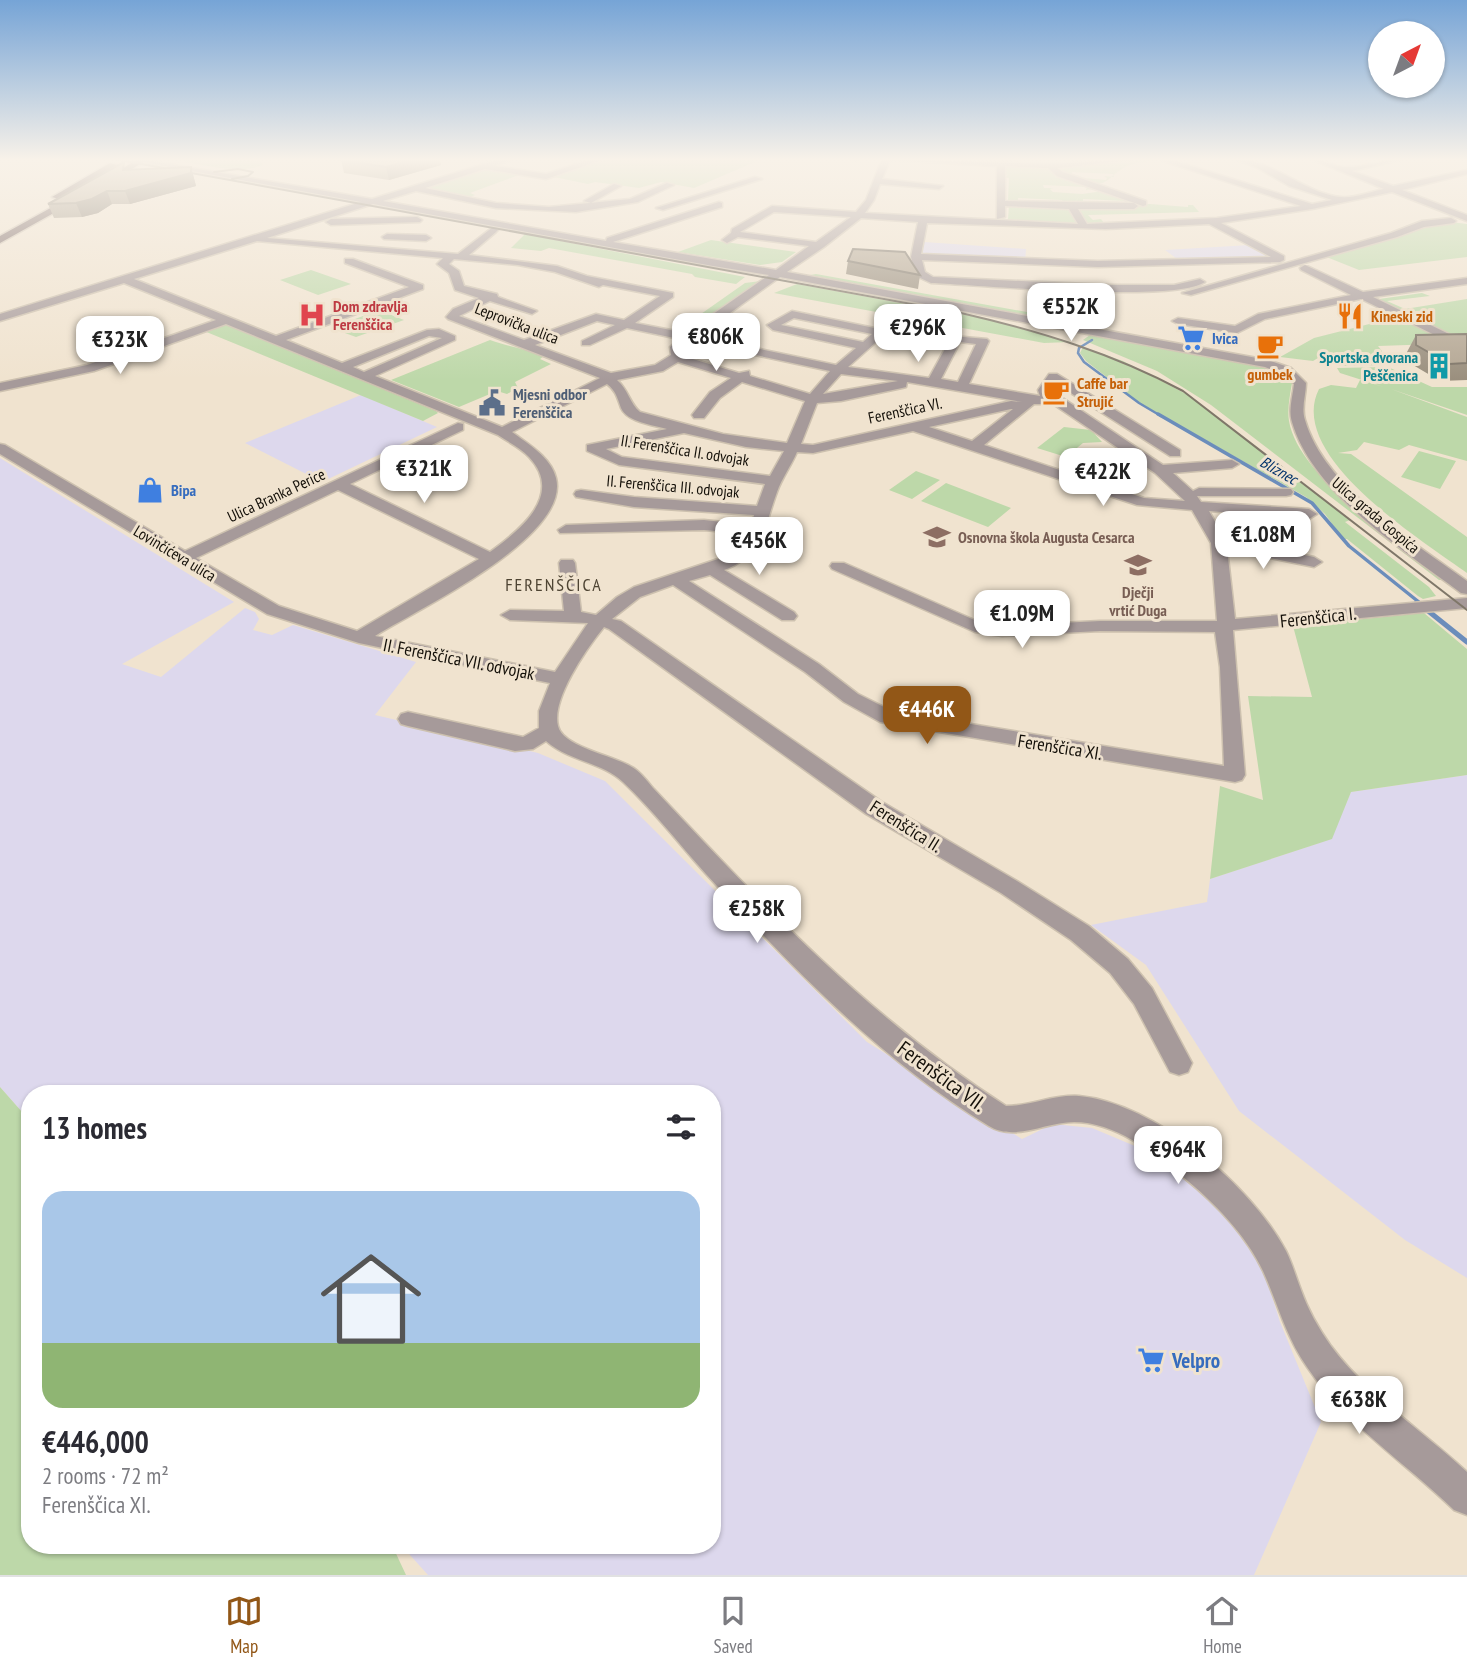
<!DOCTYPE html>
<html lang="en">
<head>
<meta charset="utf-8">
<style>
	:root { --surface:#fff; --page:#f2f2f3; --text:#2b2b33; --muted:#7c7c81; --line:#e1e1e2; --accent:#925717 }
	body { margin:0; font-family:"PT Sans Narrow",sans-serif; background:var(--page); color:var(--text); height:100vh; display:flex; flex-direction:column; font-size:26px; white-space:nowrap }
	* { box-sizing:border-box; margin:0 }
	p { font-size:23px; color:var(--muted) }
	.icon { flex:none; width:38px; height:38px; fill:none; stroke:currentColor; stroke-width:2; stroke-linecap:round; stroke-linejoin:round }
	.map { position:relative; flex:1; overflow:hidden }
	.sheet { position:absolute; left:21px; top:1085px; width:700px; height:469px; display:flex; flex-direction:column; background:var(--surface); border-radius:28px; box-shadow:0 2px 5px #0004 }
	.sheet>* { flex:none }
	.needle { width:46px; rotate:41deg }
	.buttons { position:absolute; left:1368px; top:21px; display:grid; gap:14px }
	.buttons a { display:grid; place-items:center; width:77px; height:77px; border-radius:50%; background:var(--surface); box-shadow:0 2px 5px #0004; font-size:35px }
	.price { position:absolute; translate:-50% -60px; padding:0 16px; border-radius:14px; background:#fff; color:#222; font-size:23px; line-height:46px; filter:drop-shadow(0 2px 4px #0008) }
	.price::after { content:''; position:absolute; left:50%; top:42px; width:21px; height:16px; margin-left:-10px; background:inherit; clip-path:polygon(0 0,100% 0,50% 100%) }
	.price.current { background:var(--accent); color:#fff }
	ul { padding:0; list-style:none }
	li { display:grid; align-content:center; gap:14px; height:371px; padding:0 21px }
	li+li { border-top:2px solid var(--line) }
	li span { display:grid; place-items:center; height:217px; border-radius:21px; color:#555 }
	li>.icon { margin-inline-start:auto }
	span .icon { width:126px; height:126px; fill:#fffc; stroke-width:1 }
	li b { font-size:30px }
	h2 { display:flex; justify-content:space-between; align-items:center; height:84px; padding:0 21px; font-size:30px }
	.menu { display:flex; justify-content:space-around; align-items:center; height:98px; border-top:2px solid var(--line); background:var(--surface); font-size:19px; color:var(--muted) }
	.menu a { display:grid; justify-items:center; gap:4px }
	.menu .current { color:var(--accent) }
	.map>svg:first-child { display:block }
	.industrial { fill:#ddd8ed }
	.green { fill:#bdd8a9 }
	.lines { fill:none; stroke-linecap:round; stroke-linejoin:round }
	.stream-far2 { stroke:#6b8dbb; stroke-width:2.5 }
	.stream-far1 { stroke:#6b8dbb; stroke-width:3.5 }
	.stream { stroke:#6b8dbb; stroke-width:5 }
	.minor-casing { stroke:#cdc1af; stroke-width:3 }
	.major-casing { stroke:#cdc1af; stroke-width:3 }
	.minor { fill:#a69a9a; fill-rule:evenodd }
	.major { fill:#705d5c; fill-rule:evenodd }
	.tram { stroke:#7f7769; stroke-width:2 }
	.wall { fill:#9a8f7e }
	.shaded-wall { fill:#7d7467 }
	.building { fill:#b3a693; stroke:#7d7467; stroke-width:2 }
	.labels { text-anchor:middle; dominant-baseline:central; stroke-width:6; stroke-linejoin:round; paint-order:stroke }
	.far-health-label { font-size:16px; font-weight:bold; fill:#be3a42; stroke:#f0e3cf; text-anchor:start }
	.far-food-label { font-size:16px; font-weight:bold; fill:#c56008; stroke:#f0e3cf; text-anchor:start }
	.far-street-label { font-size:16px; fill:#130f08; stroke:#f0e3cf }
	.far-shop-label { font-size:16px; font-weight:bold; fill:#366cbe; stroke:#f0e3cf; text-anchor:start }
	.far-culture-label { font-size:16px; font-weight:bold; fill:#0d838f; stroke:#f0e3cf; text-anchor:end }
	.far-service-label { font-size:16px; font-weight:bold; fill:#4e5e75; stroke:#f0e3cf; text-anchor:start }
	.far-water-label { font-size:16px; font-style:italic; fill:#01316a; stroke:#f0e3cf }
	.far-education-label { font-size:16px; font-weight:bold; fill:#785e54; stroke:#f0e3cf; text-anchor:start }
	.far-quarter-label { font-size:18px; letter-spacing:2px; fill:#4e4433; stroke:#f0e3cf }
	.street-label { font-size:18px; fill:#130f08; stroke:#f0e3cf }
	.near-street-label { font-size:21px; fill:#130f08; stroke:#f0e3cf }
	.near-shop-label { font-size:21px; font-weight:bold; fill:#366cbe; stroke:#f0e3cf; text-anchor:start }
</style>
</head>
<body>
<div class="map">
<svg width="1467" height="1575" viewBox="0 0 1467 1575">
	<rect width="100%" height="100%" fill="#f0e3cf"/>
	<path class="industrial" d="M924 242 1026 249 1025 264 921 255Z
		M1250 245 1276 258 1184 264 1165 250Z
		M361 395 437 427 322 482 245 443Z
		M0 458 234 602 122 664 161 677 245 608 255 612 259 619 253 630 272 635 293 625 416 662 375 715 538 753 605 781 867 1042 1022 1139 1053 1124 1092 1128 1142 1149 1211 1198 1257 1248 1280 1322 1321 1422 1254 1575H428L401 1545H712V1094H30V1121L0 1087Z
		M1467 775V1278L1405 1240 1239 1111 1146 965 1091 925 1207 902 1210 879 1331 839 1351 792Z"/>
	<path class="green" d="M172 159 261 161 263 165C237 175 199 164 172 159Z
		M603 159H762L694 188 661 182 639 188 595 182 588 184 554 177Z
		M1152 159 1161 161C1152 161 1136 162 1127 166 1102 179 1112 191 1074 177L1106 180 1107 178 1104 176 1114 177 1113 174 1072 172V174L1081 176 1065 174 1056 167Z
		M1004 166 1050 167 1059 176 1055 178H1066L1099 189 1077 190H1086L1087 187 1043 185 1044 188H1053L1050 189 1053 192 1082 194 1103 191 1137 203 1126 205V201L1083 199V202L1093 203H1075L1080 195 1074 204 1063 203 1062 200 1018 198V201L1027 202 1003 200H1008L1009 178 1003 177 1008 175 1003 173Z
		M487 169 519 175 470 193 475 195 464 199 429 188Z
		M1150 204 1188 207V205H1193L1199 212 1088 215 1093 220 1101 219 1104 223H1086L1077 208Z
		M1009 206 1069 207 1079 223 1003 220 1008 219Z
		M1451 222 1467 224V257L1359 270 1324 256 1424 225Z
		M525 234 745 277 736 284 695 277 692 274 549 248 541 251 511 248Z
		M711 240 796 252 782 262 760 265 678 252Z
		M311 270 351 284 318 295 280 280Z
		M816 274 1077 321 1088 325 1086 327 810 275Z
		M761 281 692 330 681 328 745 283Z
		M797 284 982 318 1070 342 1044 343 774 293Z
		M1422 293 1430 296 1387 301 1405 309 1467 299V338L1451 334 1379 299Z
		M379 310 404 320 356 337 331 328Z
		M1401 316 1441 336 1437 344 1378 346 1382 351 1381 358 1384 365 1339 366 1340 364 1318 358 1313 361 1280 357 1314 338Z
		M224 324 436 411 438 413 423 421 204 331Z
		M1094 332 1255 365C1270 369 1281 372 1292 383 1290 395 1287 409 1289 421 1298 477 1402 545 1446 580H1439L1211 405 1157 371 1083 340Z
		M490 340C509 347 526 349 544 356L540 359 551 364 515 382 518 388 507 394 497 391 459 407 391 380Z
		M1083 347 1123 361 1190 396 1350 520 1345 522 1429 587 1436 596 1423 599 1418 596 1347 539H1343L1325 514 1306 497 1140 403 1086 361 1080 353Z
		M1388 367 1432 387H1467V415L1391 389 1467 417V461L1409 445 1399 450 1364 442 1357 450 1338 453 1351 454 1467 537V573C1423 541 1285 456 1319 389L1331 385 1356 388 1360 380 1384 387 1340 373 1337 368Z
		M1064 427 1091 430 1102 442 1083 443 1066 457 1037 448Z
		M1419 451 1456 461 1440 489 1401 477Z
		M916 471 940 480 912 499 889 490Z
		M946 483 1011 508 988 527 921 501Z
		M1424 613 1467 649V775L1351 792 1332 839 1210 879 1220 786 1263 800 1248 696 1312 697 1293 626Z
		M0 1087 30 1121V1545H392L406 1575H0Z"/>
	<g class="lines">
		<path class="stream-far2" d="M1092 340 1079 348 1078 353 1084 362 1139 403 1161 416"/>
		<path class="stream-far1" d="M1158 414 1312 503 1349 546 1420 603"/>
		<path class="stream" d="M1417 602 1467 642"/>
		<g class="minor-casing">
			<path id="minor" d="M140 159 372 199 500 159H512L495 166 546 174 592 159H604L546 179 485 169 425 188 496 203 549 207 630 199 667 183 674 185 638 202 576 212 496 208 416 191 383 201 606 241 607 238 719 202 722 203V207L613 242 776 270 809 246 738 237 727 243 722 240 731 233 732 229 772 206 856 212 866 200 882 159 1050 164 1141 159 1057 168 1063 172 1146 201V205L1143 206 1057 176 1048 168 1005 166V201L1134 203 1138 206 1134 209H1078L1087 224 1217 218 1301 206 1157 159H1169L1312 204 1332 200 1289 186 1256 167 1234 159C1273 159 1303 193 1341 197 1353 199 1372 191 1384 189L1311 159C1324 159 1332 166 1343 167 1358 169 1386 159 1404 159L1352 171 1393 186 1467 170V174L1402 190 1467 215V221L1392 192 1312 209 1221 223 1284 256V260L1280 262 1098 267 922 260 925 272 933 277 1108 285H1174L1200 279 1205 282C1175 303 978 285 931 283L916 276 911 257 918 222 861 218 824 247 787 272 1268 360 1291 368 1306 383C1306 395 1301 408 1305 420 1324 487 1413 542 1467 581V594L1461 593C1404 550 1313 494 1292 422 1288 409 1293 396 1294 384L1283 374 1265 367 780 277 698 336 836 365 856 348 773 330 767 325 792 311 884 330 883 336 848 367 929 378 952 336 987 339 989 341 969 384 1040 396 1038 390 1049 374H1057L1180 450V456H1170L1055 383 1050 390 1052 396 1061 397 1163 465 1232 460 1239 464 1232 468 1173 473 1193 491 1199 488 1291 489 1293 492 1291 495 1286 496H1197L1201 502 1309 509 1317 514 1309 519 1209 511 1225 539 1314 557 1322 562 1314 567 1227 549 1235 619 1467 598V608L1233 630 1245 775 1242 780 1235 782 880 722 844 702 805 672 673 585 640 597 612 619 621 621 882 802 1017 881 1089 926 1128 959 1152 988 1192 1063 1188 1072 1179 1075 1170 1072 1134 1004 1110 973 1071 940 1001 893 866 814 609 629 604 627C587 648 551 699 558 726 563 748 618 756 635 769 642 774 648 782 653 788 764 906 869 1018 1006 1106 1031 1106 1054 1094 1079 1096 1155 1103 1251 1185 1286 1251 1292 1263 1296 1277 1301 1290 1308 1310 1319 1329 1331 1346 1368 1396 1422 1430 1467 1472V1515L1454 1510C1406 1463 1345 1424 1307 1367 1286 1337 1278 1304 1263 1271 1246 1235 1214 1202 1183 1177 1154 1152 1114 1122 1074 1122 1045 1122 1015 1142 989 1126 881 1060 791 967 706 874 679 844 653 810 623 782 602 762 568 761 546 741L533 749 515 751 408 726 401 724 398 719 401 714 408 712 523 737 539 728V711L550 683 359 643 267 614 0 454V444L5 445 185 551 458 423 463 424V430L350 484 490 552C519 531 565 495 529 457 521 448 508 442 498 435L226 324 94 371 0 391V383L87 365 216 320 124 283 0 321V314L361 202 143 162ZM890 160 997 166V219L1005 217V206L1069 209 1078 224 865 213 874 200 880 184 939 189 943 186 882 179ZM373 204 713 266 769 275 686 333 635 323 673 297V293L587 276 557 266 469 255 496 232 498 230 493 227 458 254 267 238ZM774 212 851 217 816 242 740 232ZM927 223 1106 229 1209 224 1271 257 1098 261 921 254ZM257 241 443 258 437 264 449 273 455 290 479 298 453 309 446 317 448 319 600 378 502 427 375 376 455 340V336L439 329 427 330 342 363 286 340 423 289V285L353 259H345V263L409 287 276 336 134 279ZM454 259 518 265 555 272 599 287 603 285 660 296 624 320 596 314 524 340 459 316 490 301 532 314 537 311 498 297 497 294 464 286 459 271 449 264ZM794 318 872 334 863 342 781 325ZM597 321 615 325 582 341V345H590L627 328 679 339 670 347 671 355 655 365 611 373 535 345ZM429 336 442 338 364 372 353 367ZM690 341 830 371 810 394 750 376 749 371 739 373 683 356 682 348ZM960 342 976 344 958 382 941 379ZM678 362 731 378 710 392 692 415 694 418H704L720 398 742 382 805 401 787 443 723 434 640 412C630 404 628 389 617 380L663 371ZM841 374 898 381 823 394ZM907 382 1022 402 1011 401 813 445 801 444 817 403 841 401 902 388 906 387ZM607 384C616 391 617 397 621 408 627 422 653 425 667 429L587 445V451L619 465 765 484 757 506 634 497 581 490 576 491 574 494 576 497 634 507 754 515 751 525 704 520 566 525 558 530 560 533 704 530 748 534 739 549 730 555 634 587 617 597 596 615 581 612 575 563 573 560H561L559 563 564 611 510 610 501 615 510 620 588 623 555 672 375 636C418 609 571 537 556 478 551 457 528 444 512 432ZM1034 404H1053L1155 473 1185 501 1144 498 984 445ZM1013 409 972 441 929 427 1011 409ZM913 431 1137 505 1192 510 1211 543 1217 621H1100L1002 626 979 622 844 563H832L830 566 832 569 975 632 1002 636 1100 631 1215 632 1220 667 1224 766 892 711 858 694 819 664 689 581 710 575 782 620H794L797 616 794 612 724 570C764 555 764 527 777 492 782 478 791 466 797 452L813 453ZM684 433 746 447 784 451 770 476 622 457 606 449ZM338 490 479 559 357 631 279 606 196 558Z
				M848 159H861L857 161Z
				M755 177 762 179 663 210 656 208Z
				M614 184 621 186 591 203 584 201Z
				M417 217 422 220 420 222 331 225 326 222 331 219Z
				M1451 218 1456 221 1454 223 1424 227 1397 237 1191 295 1182 293 1391 233 1422 221Z
				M387 234 426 235 431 238 426 241 384 239 382 237Z
				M1305 265 1363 292 1467 278V284L1373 297 1451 335 1467 336V342L1445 340 1361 299 1265 319 1237 333 1178 324 1172 321 1178 318 1235 326 1258 314 1351 295 1301 270 1300 268Z"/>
		</g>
		<g class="major-casing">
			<path id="major" d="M138 159H148L106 185 99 183Z
				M110 163 117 165 59 199 52 197Z
				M74 195 77 200 0 243V236Z"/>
		</g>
		<use href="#minor" class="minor"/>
		<use href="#major" class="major"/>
		<path class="tram" d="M114 159 961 313C1039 331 1112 353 1183 391L1467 610
			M214 172 238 169 253 172 248 176 232 179"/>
	</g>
	<path class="wall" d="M341 159 441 165 389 180 344 173Z
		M191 167 196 186 130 204H112L98 213 82 217 54 218 48 204 127 170Z
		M848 261 920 275 918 289 846 274Z
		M1467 334V380L1440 381 1408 362 1407 352 1416 335Z"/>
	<path class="shaded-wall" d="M416 159H440L441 165 389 180 386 167Z
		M191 167 196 186 130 204 125 191Z
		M107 191 112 204 98 213 82 217 76 203Z"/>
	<path class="building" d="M341 159H416L386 167 340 160Z
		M124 162 123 170 191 167V173L125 191H107L92 199 76 203 48 204Z
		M853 249 905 252 920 275 848 261Z
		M1467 334V363L1449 364 1416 345V335Z"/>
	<linearGradient id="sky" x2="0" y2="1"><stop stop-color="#76a4d6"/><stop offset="0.42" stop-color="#f8f2e9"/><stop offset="1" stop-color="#f8f2e9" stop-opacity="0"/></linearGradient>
	<rect width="1467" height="380" fill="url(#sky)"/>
	<defs>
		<g id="hospital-bare" transform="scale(2.1)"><path d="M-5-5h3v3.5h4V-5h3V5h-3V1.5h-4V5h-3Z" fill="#e0444e" stroke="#f0e3cf" stroke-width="2.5" paint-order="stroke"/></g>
		<g id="restaurant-bare" transform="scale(2.1)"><path d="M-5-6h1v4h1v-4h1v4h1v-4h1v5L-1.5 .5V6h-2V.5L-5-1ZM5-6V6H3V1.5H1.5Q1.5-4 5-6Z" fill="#e8710a" stroke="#f0e3cf" stroke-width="2.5" paint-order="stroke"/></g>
		<g id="supermarket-bare" transform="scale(2.1)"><path d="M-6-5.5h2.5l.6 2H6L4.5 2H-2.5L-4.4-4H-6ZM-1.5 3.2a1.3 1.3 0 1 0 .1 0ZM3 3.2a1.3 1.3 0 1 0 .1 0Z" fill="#3f7fe0" stroke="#f0e3cf" stroke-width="2.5" paint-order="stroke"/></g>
		<g id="cafe-bare" transform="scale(2.1)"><path d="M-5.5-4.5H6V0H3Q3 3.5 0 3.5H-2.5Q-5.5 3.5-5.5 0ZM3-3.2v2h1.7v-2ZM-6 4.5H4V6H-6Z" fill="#e8710a" stroke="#f0e3cf" stroke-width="2.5" paint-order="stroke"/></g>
		<g id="building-bare" transform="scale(2.1)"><path d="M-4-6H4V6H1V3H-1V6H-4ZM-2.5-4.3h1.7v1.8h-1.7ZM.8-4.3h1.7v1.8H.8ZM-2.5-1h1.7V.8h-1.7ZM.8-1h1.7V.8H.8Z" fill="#0f9aa8" stroke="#f0e3cf" stroke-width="2.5" paint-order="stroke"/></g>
		<g id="civic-bare" transform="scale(2.1)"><path d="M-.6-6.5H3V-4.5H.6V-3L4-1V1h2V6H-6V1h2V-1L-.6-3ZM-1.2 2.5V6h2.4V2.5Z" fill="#5c6f8a" stroke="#f0e3cf" stroke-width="2.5" paint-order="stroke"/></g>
		<g id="shop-bare" transform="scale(2.1)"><path d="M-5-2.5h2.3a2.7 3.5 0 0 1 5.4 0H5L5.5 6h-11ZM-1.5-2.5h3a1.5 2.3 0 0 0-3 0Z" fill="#3f7fe0" stroke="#f0e3cf" stroke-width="2.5" paint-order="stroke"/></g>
		<g id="school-bare" transform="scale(2.1)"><path d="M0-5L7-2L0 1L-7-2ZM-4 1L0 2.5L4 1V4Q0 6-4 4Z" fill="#8d6e63" stroke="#f0e3cf" stroke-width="2.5" paint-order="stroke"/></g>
	</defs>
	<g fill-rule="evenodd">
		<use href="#hospital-bare" x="312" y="315"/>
		<use href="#restaurant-bare" x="1350" y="316"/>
		<use href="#supermarket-bare" x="1191" y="338"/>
		<use href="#cafe-bare" x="1270" y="346"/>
		<use href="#building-bare" x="1439" y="366"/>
		<use href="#cafe-bare" x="1056" y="392"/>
		<use href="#civic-bare" x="492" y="403"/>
		<use href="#shop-bare" x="150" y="490"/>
		<use href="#school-bare" x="937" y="537"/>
		<use href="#school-bare" x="1138" y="565"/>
		<use href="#supermarket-bare" x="1151" y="1360"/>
	</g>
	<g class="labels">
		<g class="far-health-label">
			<text x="333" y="306">Dom zdravlja<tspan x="333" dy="18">Ferenščica</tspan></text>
		</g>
		<g class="far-food-label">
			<text x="1371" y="316">Kineski zid</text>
			<text x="1270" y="374" text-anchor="middle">gumbek</text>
			<text x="1077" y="383">Caffe bar<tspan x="1077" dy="18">Strujić</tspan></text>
		</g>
		<g class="far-street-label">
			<text transform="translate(517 323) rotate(21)">Leprovička ulica</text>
			<text transform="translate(905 410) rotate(-12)">Ferenščica VI.</text>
			<text transform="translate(685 450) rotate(9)">II. Ferenščica II. odvojak</text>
			<text transform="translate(673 486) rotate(5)">II. Ferenščica III. odvojak</text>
			<text transform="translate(276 495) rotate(-25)">Ulica Branka Perice</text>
			<text transform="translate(1376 515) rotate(40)">Ulica grada Gospića</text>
			<text transform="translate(175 553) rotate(31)">Lovinčićeva ulica</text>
		</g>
		<g class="far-shop-label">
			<text x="1212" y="338">Ivica</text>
			<text x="171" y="490">Bipa</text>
		</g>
		<g class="far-culture-label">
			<text x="1418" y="357">Sportska dvorana<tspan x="1418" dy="18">Peščenica</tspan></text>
		</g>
		<g class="far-service-label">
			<text x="513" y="394">Mjesni odbor<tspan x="513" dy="18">Ferenščica</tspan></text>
		</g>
		<g class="far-water-label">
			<text transform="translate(1279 470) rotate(30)">Bliznec</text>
		</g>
		<g class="far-education-label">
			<text x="958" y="537">Osnovna škola Augusta Cesarca</text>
			<text x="1138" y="592" text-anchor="middle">Dječji<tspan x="1138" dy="18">vrtić Duga</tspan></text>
		</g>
		<g class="far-quarter-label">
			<text x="554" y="584">FERENŠČICA</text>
		</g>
		<g class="street-label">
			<text transform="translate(1318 617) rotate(-6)">Ferenščica I.</text>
			<text transform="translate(459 659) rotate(11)">II. Ferenščica VII. odvojak</text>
			<text transform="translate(1060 747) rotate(9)">Ferenščica XI.</text>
			<text transform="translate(906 826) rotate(32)">Ferenščica II.</text>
		</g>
		<g class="near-street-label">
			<text transform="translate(942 1076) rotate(36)">Ferenščica VII.</text>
		</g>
		<g class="near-shop-label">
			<text x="1172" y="1360">Velpro</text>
		</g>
	</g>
</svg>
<div class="buttons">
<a><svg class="needle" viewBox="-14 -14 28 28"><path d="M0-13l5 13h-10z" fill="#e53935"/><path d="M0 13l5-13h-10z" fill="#7c7c81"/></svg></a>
</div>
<b class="price" style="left:1071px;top:343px">€552K</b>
<b class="price" style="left:918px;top:364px">€296K</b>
<b class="price" style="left:716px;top:373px">€806K</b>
<b class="price" style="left:120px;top:376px">€323K</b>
<b class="price" style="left:424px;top:505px">€321K</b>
<b class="price" style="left:1103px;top:508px">€422K</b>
<b class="price" style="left:1263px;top:571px">€1.08M</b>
<b class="price" style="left:759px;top:577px">€456K</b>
<b class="price" style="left:1022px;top:650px">€1.09M</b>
<b class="price current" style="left:927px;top:746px">€446K</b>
<b class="price" style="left:757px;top:945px">€258K</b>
<b class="price" style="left:1178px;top:1186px">€964K</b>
<b class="price" style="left:1359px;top:1436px">€638K</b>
<section class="sheet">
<h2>13 homes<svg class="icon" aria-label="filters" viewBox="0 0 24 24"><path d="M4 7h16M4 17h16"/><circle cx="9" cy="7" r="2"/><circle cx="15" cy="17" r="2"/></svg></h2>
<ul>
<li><span style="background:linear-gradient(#a9c7e8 70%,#8fb573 0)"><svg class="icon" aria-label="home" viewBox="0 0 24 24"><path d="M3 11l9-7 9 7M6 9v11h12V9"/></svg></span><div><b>€446,000</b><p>2 rooms · 72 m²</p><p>Ferenščica XI.</p></div></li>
</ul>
</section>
</div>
<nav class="menu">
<a class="current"><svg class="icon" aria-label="map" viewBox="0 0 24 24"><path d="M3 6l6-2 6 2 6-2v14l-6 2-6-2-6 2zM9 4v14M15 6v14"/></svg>Map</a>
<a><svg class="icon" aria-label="saved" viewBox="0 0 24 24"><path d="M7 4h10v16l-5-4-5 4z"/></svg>Saved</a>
<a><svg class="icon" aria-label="home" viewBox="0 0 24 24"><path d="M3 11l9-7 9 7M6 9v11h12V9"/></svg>Home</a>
</nav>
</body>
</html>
